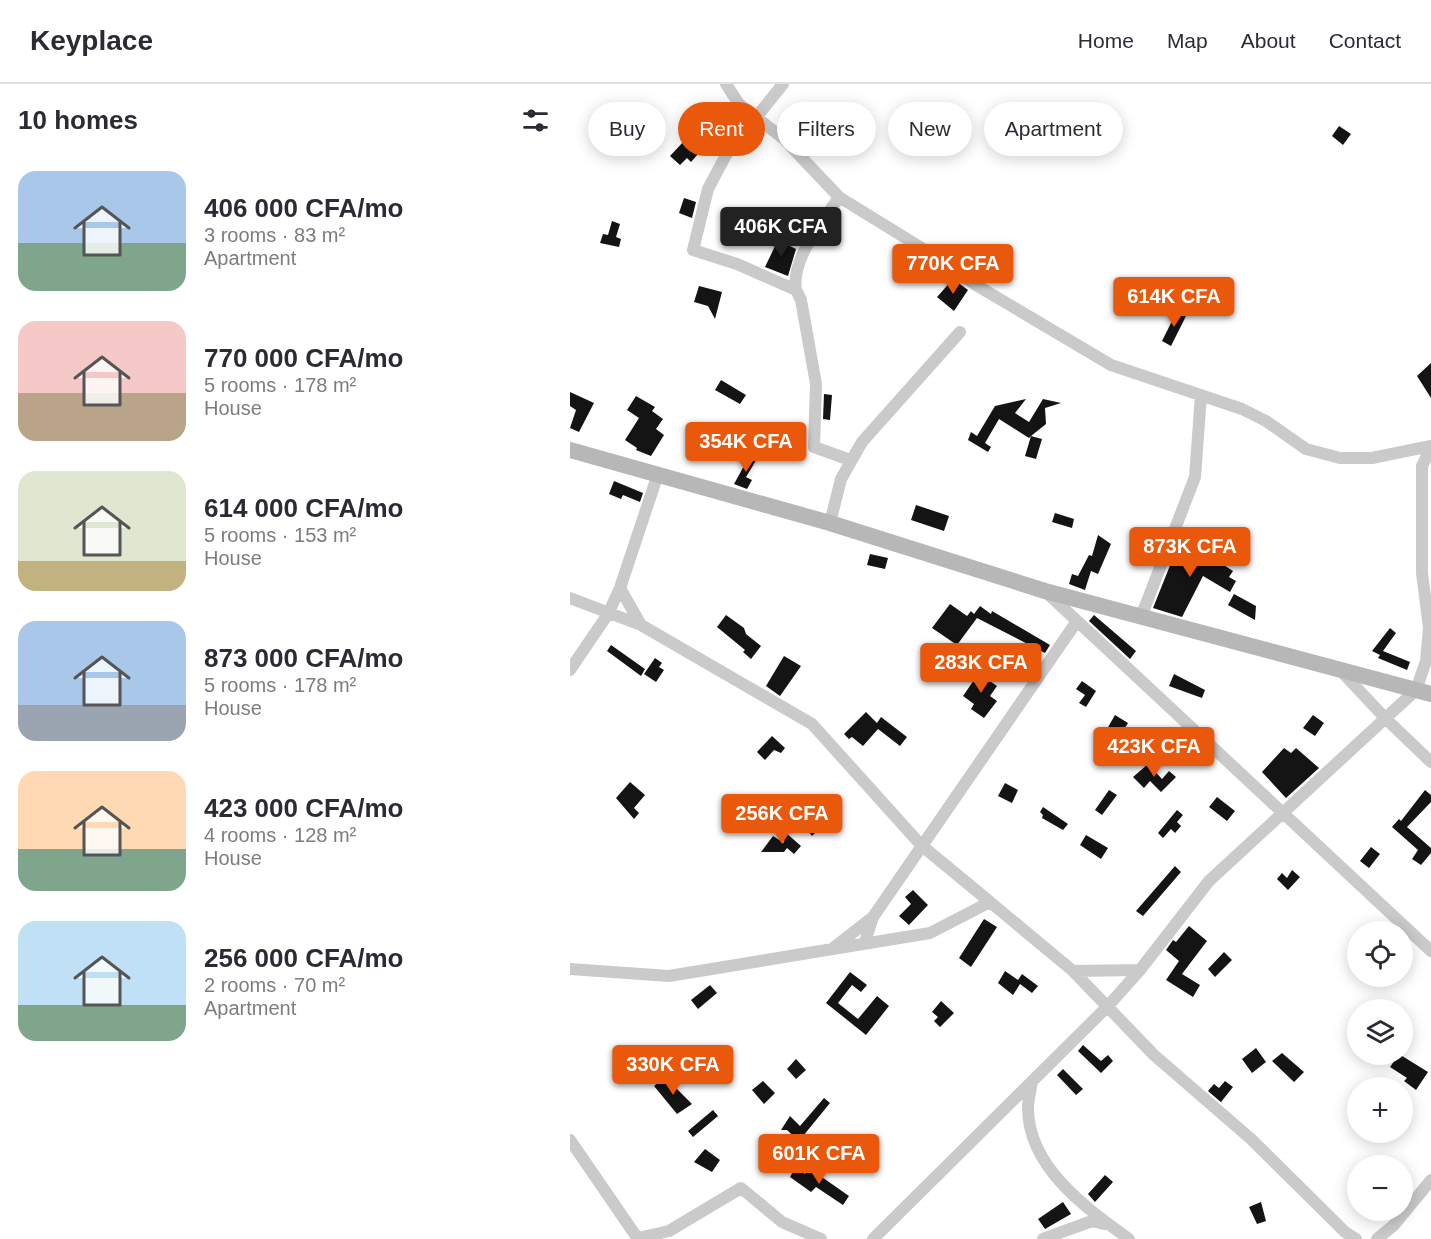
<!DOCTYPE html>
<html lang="en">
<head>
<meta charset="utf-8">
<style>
	:root { --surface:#fff; --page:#f2f2f3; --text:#2b2b33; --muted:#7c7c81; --line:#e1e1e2; --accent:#ea580c }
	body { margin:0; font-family:Arial,sans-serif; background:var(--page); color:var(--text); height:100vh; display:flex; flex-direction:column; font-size:22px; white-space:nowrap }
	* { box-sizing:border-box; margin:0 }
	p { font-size:20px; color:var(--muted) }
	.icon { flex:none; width:33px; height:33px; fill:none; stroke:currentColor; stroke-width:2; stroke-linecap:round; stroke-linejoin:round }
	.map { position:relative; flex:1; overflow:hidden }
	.panel { display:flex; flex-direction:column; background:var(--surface); width:570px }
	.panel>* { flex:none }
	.hud { position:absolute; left:18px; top:18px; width:570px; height:54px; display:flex; gap:12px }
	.tools { position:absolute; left:777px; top:837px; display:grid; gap:12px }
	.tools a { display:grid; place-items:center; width:66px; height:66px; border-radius:50%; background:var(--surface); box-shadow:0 3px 15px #0003; font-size:30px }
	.price { position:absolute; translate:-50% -51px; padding:0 14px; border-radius:6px; background:var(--accent); color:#fff; font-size:20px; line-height:39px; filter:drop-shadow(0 2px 3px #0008) }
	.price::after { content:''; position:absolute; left:50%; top:36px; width:18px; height:14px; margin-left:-9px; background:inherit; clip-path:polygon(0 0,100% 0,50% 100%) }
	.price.current { background:#222; color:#fff }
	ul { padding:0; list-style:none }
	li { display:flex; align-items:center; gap:18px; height:150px; padding:0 18px }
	li span { display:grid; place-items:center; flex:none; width:168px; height:120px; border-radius:18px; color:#555 }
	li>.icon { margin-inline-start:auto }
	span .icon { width:72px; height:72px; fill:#fffc; stroke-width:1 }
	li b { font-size:26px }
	h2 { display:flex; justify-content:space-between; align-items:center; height:72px; padding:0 18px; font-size:26px }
	.pill { padding:0 21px; border-radius:27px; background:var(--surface); box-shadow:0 3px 15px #0003; font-size:21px; line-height:54px }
	.pill.current { background:var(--accent); color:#fff }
	header { display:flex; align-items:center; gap:36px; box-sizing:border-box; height:84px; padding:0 30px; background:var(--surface); border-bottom:2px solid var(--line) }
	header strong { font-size:28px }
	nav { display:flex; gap:33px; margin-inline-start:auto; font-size:21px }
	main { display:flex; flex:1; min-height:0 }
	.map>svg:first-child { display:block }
	.building { fill:#141414 }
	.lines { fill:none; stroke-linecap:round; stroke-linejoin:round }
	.minor { stroke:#cacaca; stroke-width:12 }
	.secondary { stroke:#b7b7b7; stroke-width:16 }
</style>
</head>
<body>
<header>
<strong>Keyplace</strong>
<nav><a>Home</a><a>Map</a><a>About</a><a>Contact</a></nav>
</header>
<main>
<section class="panel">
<h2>10 homes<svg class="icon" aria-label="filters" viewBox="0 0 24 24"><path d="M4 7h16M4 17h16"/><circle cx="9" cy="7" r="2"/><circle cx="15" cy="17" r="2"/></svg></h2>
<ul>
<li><span style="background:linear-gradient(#a9c7e8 60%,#7fa58c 0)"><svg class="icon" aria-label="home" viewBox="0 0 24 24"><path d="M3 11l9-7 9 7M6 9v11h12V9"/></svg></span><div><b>406 000 CFA/mo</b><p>3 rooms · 83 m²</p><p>Apartment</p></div></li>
<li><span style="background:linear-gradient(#f6c9c9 60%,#b9a48a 0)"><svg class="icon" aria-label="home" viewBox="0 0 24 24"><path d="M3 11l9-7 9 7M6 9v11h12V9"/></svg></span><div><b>770 000 CFA/mo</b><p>5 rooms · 178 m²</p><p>House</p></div></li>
<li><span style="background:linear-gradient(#dfe7d0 75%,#c2b280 0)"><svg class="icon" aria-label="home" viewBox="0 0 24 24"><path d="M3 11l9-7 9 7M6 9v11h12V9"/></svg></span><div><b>614 000 CFA/mo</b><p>5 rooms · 153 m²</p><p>House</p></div></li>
<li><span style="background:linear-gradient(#a9c7e8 70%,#9aa5b1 0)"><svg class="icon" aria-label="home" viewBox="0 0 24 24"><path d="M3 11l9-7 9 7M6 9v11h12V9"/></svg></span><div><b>873 000 CFA/mo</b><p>5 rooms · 178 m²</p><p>House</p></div></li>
<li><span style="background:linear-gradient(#ffd9b3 65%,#7fa58c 0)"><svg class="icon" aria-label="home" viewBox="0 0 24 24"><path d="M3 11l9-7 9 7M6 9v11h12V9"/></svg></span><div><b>423 000 CFA/mo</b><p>4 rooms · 128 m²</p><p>House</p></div></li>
<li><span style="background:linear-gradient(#bfe0f5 70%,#7fa58c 0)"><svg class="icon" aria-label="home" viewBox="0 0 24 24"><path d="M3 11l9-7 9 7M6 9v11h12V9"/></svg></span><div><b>256 000 CFA/mo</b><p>2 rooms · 70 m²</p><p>Apartment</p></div></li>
</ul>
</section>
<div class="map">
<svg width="861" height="1155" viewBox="0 0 861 1155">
	<rect width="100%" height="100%" fill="#fff"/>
	<path class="building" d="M769 42 781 50 773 61 762 52Z
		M115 56 129 69 121 78 117 74 110 81 100 72Z
		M114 114 126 118 122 134 109 129Z
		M213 125 196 155 187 150 200 127Z
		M42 137 50 140 46 153 51 155 49 163 30 159 33 150 38 151Z
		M208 156 226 165 218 192 195 183Z
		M383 195 398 206 384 227 367 213Z
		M129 202 152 208 145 235 138 222 124 218Z
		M607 227 616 232 601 262 592 257Z
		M861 279V314L847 292Z
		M151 296 176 311 170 320 145 306Z
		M0 308 24 319 9 348 0 344 6 326 0 322Z
		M254 310 262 311 260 336 253 335Z
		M66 312 85 323 82 327 93 335 86 345 94 351 81 372 66 366 67 364 55 356 69 334 57 326Z
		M456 315 445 329 459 338 473 315 491 319 475 324 476 340 461 352 472 355 466 375 455 372 461 352 459 354 429 335 415 359 421 363 418 368 398 356 401 348 407 352 425 322Z
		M139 360 158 365 154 377 135 372Z
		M180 371 188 373 176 393 182 396 177 405 164 400Z
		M44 397 73 409 70 418 53 411 51 415 39 410Z
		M346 421 379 432 374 447 341 436Z
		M485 429 504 435 502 444 482 438Z
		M528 451 541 460 528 490 521 487 515 506 499 500 502 490 508 492 519 471 522 472Z
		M611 454 663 487 659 493 666 497 660 508 633 492 612 533 583 524Z
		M300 470 318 474 315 485 297 481Z
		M664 510 686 522 685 536 658 521Z
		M380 520 397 532 401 527 404 530 410 522 421 530 422 527 480 561 475 569 407 534 387 561 362 544Z
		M156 531 174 544 176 550 191 562 181 575 173 568 175 566 147 543Z
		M524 531 566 567 560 575 519 537Z
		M820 544 826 549 813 567 840 578 837 586 808 574 810 571 802 567Z
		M41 561 75 585 71 592 37 567Z
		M214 572 231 582 210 612 196 602Z
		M85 574 92 579 89 583 94 586 86 598 74 590Z
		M413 583 419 588 414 593 427 602 420 612 427 617 414 634 401 625 404 620 393 612Z
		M604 590 635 606 632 614 599 602Z
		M512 597 526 607 516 623 509 619 515 611 506 605Z
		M296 628 307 639 311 633 337 653 330 662 308 645 293 662 282 653 279 655 274 650Z
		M545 631 558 639 550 652 537 645Z
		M743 631 754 639 745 652 733 644Z
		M202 652 215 664 211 669 204 666 195 676 187 668Z
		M714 664 721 669 726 664 749 684 716 714 692 688Z
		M578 680 592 695 599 687 606 693 591 708 580 697 574 704 563 693Z
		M60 698 75 711 64 724 69 729 64 735 46 714Z
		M435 699 448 706 442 719 428 712Z
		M539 706 547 711 532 731 525 726Z
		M855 706 861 711V718L837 743 861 764V769L851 781 842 775 848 766 822 743 829 735 831 737Z
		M647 713 665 727 657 737 639 723Z
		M258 720 266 728 242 752 235 743Z
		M473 723 498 740 493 746 472 734 473 731 470 728Z
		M607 726 613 731 607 738 611 742 605 749 601 745 593 754 588 749Z
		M215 748 231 762 224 770 217 764 214 768H191L203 752 214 759Z
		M516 751 538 764 531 775 510 761Z
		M801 763 810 770 799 784 790 777Z
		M605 782 611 788 573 832 566 827Z
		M722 786 730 793 718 806 707 795 712 789 717 794Z
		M343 806 358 821 339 841 329 832 341 820 335 813Z
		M414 835 427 843 401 883 389 874Z
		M619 842 637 857 612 890 630 901 623 913 596 896 609 877 596 866 603 856 606 858Z
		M654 868 662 876 645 893 638 885Z
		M435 887 448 896 452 890 468 902 462 909 450 900 443 911 428 899Z
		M280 888 297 901 291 908 282 901 268 919 288 935 307 912 319 922 296 951 256 919Z
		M140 901 147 909 128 925 121 916Z
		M371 917 384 929 370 943 364 937 368 933 362 928Z
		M513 961 531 977 538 971 543 977 531 989 508 967Z
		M686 964 696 978 682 989 672 975Z
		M712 969 734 988 724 998 702 977Z
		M829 970 858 988 846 1006 834 997 837 994 820 983Z
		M226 975 236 986 226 995 217 985Z
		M493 985 513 1005 506 1011 487 991Z
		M95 993 122 1020 107 1030 84 1002Z
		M193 997 205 1009 194 1020 182 1006Z
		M655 997 663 1003 651 1018 653 1020 638 1007 644 1000 649 1004Z
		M254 1014 260 1019 229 1057 217 1046H211L220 1032 230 1042Z
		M143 1026 148 1032 123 1053 118 1047Z
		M135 1065 150 1076 142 1088 124 1078Z
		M225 1084 235 1090 239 1084 279 1112 273 1121 246 1103 241 1108 220 1093Z
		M535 1091 543 1098 525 1118 518 1110Z
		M493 1118 501 1130 475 1145 468 1135Z
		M691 1118 696 1137 687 1140 679 1123Z"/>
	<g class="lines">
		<path class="minor" d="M156 0 169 20 214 55 269 113 355 166 406 201 541 281 672 325 696 337 736 365 770 374H802L861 362
			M213 0 156 71 138 105 123 166 167 180 226 206 231 216 246 300 244 363 280 376
			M226 206C221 174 253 138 269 113
			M260 439 271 395 292 358 390 248
			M50 504 71 541
			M476 508 861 867
			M0 514 71 541 242 640 351 761 420 818
			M571 533 625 393 631 311
			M0 586 38 530 50 504 88 390
			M770 586 816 635 861 678
			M303 833 507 537
			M262 865 303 833 295 858
			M0 885 99 892 360 849 420 818 503 887 570 886
			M503 887 584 971 681 1055 775 1148 786 1155
			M462 997C461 1006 458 1015 458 1024 458 1083 516 1124 559 1155
			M0 1056 68 1155
			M68 1154 99 1147 171 1104 212 1138 251 1155
			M303 1155 538 922 570 886 639 797 846 606 856 577 859 544 852 489V382L861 364
			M473 1155 522 1137 534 1140
			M807 1155 824 1141 861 1096"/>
		<path class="secondary" d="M0 366 260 439 475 507 861 610"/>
	</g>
</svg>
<div class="tools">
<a><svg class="icon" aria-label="locate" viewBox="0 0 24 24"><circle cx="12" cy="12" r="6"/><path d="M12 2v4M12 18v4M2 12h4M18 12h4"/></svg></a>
<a><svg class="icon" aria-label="layers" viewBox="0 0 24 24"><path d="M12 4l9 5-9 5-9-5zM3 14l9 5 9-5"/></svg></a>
<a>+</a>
<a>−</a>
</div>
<b class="price current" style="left:211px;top:174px">406K CFA</b>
<b class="price" style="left:383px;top:211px">770K CFA</b>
<b class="price" style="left:604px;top:244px">614K CFA</b>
<b class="price" style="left:176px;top:389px">354K CFA</b>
<b class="price" style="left:620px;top:494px">873K CFA</b>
<b class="price" style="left:411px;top:610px">283K CFA</b>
<b class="price" style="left:584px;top:694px">423K CFA</b>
<b class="price" style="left:212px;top:761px">256K CFA</b>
<b class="price" style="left:103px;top:1012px">330K CFA</b>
<b class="price" style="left:249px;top:1101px">601K CFA</b>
<div class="hud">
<a class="pill">Buy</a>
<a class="pill current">Rent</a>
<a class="pill">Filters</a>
<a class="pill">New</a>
<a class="pill">Apartment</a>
</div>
</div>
</main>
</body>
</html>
